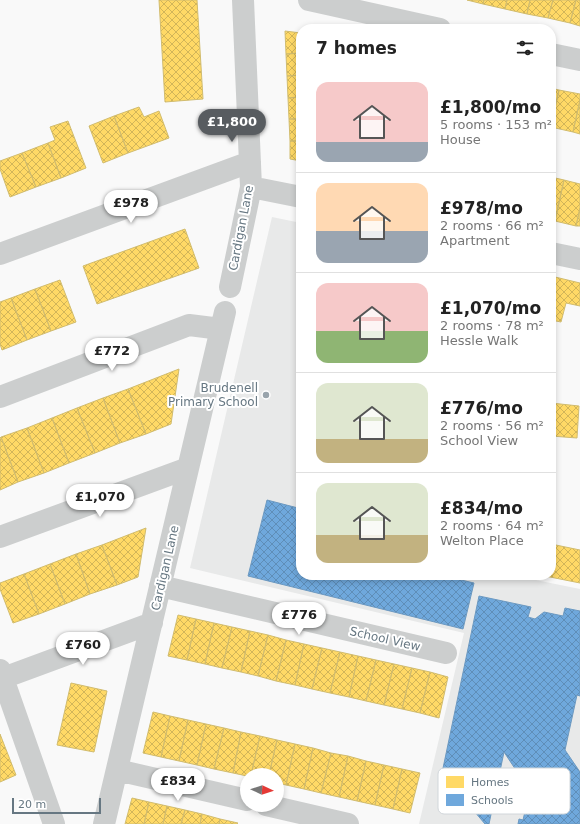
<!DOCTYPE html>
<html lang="en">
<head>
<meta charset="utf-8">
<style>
	:root { --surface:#fff; --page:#f2f2f2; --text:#222; --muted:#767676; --line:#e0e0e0; --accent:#585c60 }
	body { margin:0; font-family:"DejaVu Sans",sans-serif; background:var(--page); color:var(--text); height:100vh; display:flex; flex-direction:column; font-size:15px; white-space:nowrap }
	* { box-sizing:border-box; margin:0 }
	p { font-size:13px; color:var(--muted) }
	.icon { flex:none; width:22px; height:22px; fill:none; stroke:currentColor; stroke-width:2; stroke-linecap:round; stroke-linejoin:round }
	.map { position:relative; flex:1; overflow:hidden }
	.panel { position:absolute; left:296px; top:24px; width:260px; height:556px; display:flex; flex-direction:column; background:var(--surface); border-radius:16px; box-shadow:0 2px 6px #0003 }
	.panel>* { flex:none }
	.needle { width:26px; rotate:94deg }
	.buttons { position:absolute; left:240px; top:768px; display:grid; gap:8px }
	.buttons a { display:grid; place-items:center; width:44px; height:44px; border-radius:50%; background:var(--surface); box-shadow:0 2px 6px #0003; font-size:20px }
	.scale { position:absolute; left:12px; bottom:10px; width:89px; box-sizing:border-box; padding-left:4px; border:2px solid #667782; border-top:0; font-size:11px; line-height:14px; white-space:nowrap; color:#667782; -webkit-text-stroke:3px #fff; paint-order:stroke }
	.price { position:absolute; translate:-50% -34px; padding:0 9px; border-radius:14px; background:#fff; color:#222; font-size:13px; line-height:26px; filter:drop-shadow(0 1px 2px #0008) }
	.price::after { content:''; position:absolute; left:50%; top:24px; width:12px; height:9px; margin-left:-6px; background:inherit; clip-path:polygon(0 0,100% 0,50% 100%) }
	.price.on { background:var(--accent); color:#fff }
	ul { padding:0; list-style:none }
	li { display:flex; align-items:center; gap:12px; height:100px; padding:0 20px }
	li+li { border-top:1px solid var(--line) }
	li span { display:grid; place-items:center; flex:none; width:112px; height:80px; border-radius:12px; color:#555 }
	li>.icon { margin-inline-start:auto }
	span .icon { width:48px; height:48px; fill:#fffc; stroke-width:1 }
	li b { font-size:17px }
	h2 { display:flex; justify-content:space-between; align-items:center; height:48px; padding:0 20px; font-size:17px }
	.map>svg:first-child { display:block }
	.built { fill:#e8e9e9 }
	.homes { fill:url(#homes-cross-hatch); stroke:#d1bc6e }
	.schools { fill:url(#schools-cross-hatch); stroke:#6c99c1 }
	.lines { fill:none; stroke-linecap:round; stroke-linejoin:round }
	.minor { stroke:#cccece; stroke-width:22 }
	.poi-dot { fill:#99a4ac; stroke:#fff; stroke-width:1.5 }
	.labels { text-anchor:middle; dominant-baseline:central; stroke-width:4; stroke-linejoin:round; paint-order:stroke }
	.street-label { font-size:12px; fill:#667782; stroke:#fff }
	.poi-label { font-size:12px; fill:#667782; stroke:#fff; text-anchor:end }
	.key { fill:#fff; stroke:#d1d6da; stroke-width:1 }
	.key-label { font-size:11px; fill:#667782 }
</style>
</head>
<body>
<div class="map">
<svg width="580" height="824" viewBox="0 0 580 824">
	<defs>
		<pattern id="homes-cross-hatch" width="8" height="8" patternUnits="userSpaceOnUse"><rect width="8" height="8" fill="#ffd966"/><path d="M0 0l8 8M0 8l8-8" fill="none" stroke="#d2b559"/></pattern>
		<pattern id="schools-cross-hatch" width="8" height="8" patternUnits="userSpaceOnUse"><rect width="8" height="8" fill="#6fa8dc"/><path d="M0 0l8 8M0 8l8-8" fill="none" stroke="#5f8eb8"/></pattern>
	</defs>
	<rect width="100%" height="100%" fill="#f9f9f9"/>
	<path class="built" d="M272 217 301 223V575H511L580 589V824H419L464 633 190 568Z"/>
	<path class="homes" d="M159 0H197L203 99 165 102Z
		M467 0H484L483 4Z
		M484 0H507L505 9 483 4Z
		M507 0H530L527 14 505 9Z
		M530 0H553L548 18 527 14Z
		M553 0H576L570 23 548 18Z
		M576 0H580V26L570 23Z
		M285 31 301 33V53L286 54Z
		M301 53V75L287 76 286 54Z
		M301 75V97L288 98 287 76Z
		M551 88 559 90 551 126Z
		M559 90 580 94V100L573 132 551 127Z
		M301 97V119H289L288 98Z
		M580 100V134L573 132Z
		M139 107 144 117 159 111 169 138 128 153 114 116Z
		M114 116 128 153 103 163 89 126Z
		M289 119H301V141H290Z
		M68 121 86 168 61 178 48 143 55 140 50 127Z
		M290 141H301V161L290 159Z
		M48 143 61 178 36 187 22 153Z
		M22 153 36 187 10 197 0 169V161Z
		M551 177 564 180 555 221 551 220Z
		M564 180 580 184V208L576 226 555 221Z
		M580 208V226H576Z
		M185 229 199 268 97 304 83 266Z
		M551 276 580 283V306L566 303 561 322 551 320Z
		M60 280 76 322 51 331 35 289Z
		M35 289 51 331 27 340 11 298Z
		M11 298 27 340 2 350 0 344V302Z
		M179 369 171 424 146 434 128 389Z
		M128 389 146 434 120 443 103 398Z
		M103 398 120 443 95 453 77 408Z
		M551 403 579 406 577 438 551 436Z
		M77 408 95 453 69 463 52 418Z
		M52 418 69 463 44 473 27 428Z
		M27 428 44 473 18 482 1 437Z
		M1 437 18 482 0 490V438Z
		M146 528 138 577 117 585 102 545Z
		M551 544 580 550V583L540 575H551Z
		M102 545 117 585 90 594 76 554Z
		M76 554 90 594 65 604 50 564Z
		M50 564 65 604 39 614 24 574Z
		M24 574 39 614 13 623 0 589V583Z
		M178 615 196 619 187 660 168 656Z
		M196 619 214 623 205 664 187 660Z
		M214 623 232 627 222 668 205 664Z
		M232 627 250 631 241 672 222 668Z
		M250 631 268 635 258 676 241 672Z
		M268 635 286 640 276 681 258 676Z
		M286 640 304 644 295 685 276 681Z
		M304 644 322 648 312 689 295 685Z
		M322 648 340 652 330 693 312 689Z
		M340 652 358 656 349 697 330 693Z
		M358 656 376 660 366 701 349 697Z
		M376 660 394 664 384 705 366 701Z
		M394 664 412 668 402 709 384 705Z
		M412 668 430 672 420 713 402 709Z
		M430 672 448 677 439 718 420 713Z
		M71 683 107 691 94 752 57 745Z
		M153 712 170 716 161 757 143 753Z
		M170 716 188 720 179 761 161 757Z
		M188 720 206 724 197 765 179 761Z
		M206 724 224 728 214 769 197 765Z
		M224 728 241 732 233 773 214 769Z
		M241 732 260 736 251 775H247V776L233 773Z
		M0 734 16 775 0 782Z
		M260 736 277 740 269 775H251Z
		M277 740 295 744 286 785 277 783V775H269Z
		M295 744 313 748 304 789 286 785Z
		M313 748 331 753 321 793 304 789Z
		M331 753 348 756 339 797 321 793Z
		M348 756 366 761 357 801 339 797Z
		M366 761 384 765 375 805 357 801Z
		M384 765 402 769 393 809 375 805Z
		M402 769 420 773 410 813 393 809Z
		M132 798 149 802 144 824H125Z
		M149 802 167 806 163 824H144Z
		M167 806 185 810 181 824H163Z
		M185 810 202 814 200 824H181Z
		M202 814 220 819 219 824H200Z
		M220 819 238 823 237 824H219Z"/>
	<path class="schools" d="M301 496V575H440L474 583 463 629 248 576 267 500 298 508Z
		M479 596 531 607 528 617 535 619 544 612 563 616 565 608 580 611V696L577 695 565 750 580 772V824H518L519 819 523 820 527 803 539 806V805L504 752 489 824H485L442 773Z"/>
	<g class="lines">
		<path class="minor" d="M309 0 440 29
			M551 54 580 60
			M251 187 301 197
			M551 253 580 259
			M0 254 250 162
			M230 287 251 187 243 0
			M0 397 189 325 221 329
			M0 537 188 468
			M160 586 446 653
			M0 670 54 824
			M3 678 152 623
			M117 770 247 800
			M266 805 348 824
			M104 824 225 312"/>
	</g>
	<circle class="poi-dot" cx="266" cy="395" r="4"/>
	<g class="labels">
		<g class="street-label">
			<text transform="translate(241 228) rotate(-79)">Cardigan Lane</text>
			<text transform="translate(165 568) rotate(-77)">Cardigan Lane</text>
			<text transform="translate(385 639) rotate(13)">School View</text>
		</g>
		<g class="poi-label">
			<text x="258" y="388">Brudenell<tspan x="258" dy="14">Primary School</tspan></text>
		</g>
	</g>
	<rect x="438" y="768" width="132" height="46" rx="6" class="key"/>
	<rect x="446" y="776" width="18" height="12" fill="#ffd966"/>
	<rect x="446" y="794" width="18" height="12" fill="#6fa8dc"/>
	<g class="key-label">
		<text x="471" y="786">Homes</text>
		<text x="471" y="804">Schools</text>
	</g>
</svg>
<div class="buttons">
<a><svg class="needle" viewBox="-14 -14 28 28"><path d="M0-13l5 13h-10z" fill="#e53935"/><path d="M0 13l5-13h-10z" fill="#767676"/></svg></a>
</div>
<div class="scale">20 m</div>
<b class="price on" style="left:232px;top:143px">£1,800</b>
<b class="price" style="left:131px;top:224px">£978</b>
<b class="price" style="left:112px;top:372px">£772</b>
<b class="price" style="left:100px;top:518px">£1,070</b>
<b class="price" style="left:299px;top:636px">£776</b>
<b class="price" style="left:83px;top:666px">£760</b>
<b class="price" style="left:178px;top:802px">£834</b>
<section class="panel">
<h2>7 homes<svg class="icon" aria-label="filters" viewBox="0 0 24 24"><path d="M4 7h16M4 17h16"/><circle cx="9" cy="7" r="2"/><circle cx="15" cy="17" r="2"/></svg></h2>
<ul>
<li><span style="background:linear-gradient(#f6c9c9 75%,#9aa5b1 0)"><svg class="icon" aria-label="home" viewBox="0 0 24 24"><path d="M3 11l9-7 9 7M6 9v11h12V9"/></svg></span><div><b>£1,800/mo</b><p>5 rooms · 153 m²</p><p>House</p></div></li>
<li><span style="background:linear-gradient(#ffd9b3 60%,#9aa5b1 0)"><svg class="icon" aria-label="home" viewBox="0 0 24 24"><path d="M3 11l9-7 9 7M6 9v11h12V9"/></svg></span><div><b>£978/mo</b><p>2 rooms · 66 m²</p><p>Apartment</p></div></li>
<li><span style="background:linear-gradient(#f6c9c9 60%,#8fb573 0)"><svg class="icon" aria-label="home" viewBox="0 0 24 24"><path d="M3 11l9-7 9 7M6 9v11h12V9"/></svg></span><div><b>£1,070/mo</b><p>2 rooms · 78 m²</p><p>Hessle Walk</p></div></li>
<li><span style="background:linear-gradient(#dfe7d0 70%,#c2b280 0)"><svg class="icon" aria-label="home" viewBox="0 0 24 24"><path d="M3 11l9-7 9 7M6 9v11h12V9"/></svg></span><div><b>£776/mo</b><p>2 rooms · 56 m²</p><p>School View</p></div></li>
<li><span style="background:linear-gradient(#dfe7d0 65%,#c2b280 0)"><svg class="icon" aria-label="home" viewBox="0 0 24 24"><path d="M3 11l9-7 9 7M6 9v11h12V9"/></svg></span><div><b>£834/mo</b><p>2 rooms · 64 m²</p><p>Welton Place</p></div></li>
</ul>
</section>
</div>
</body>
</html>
